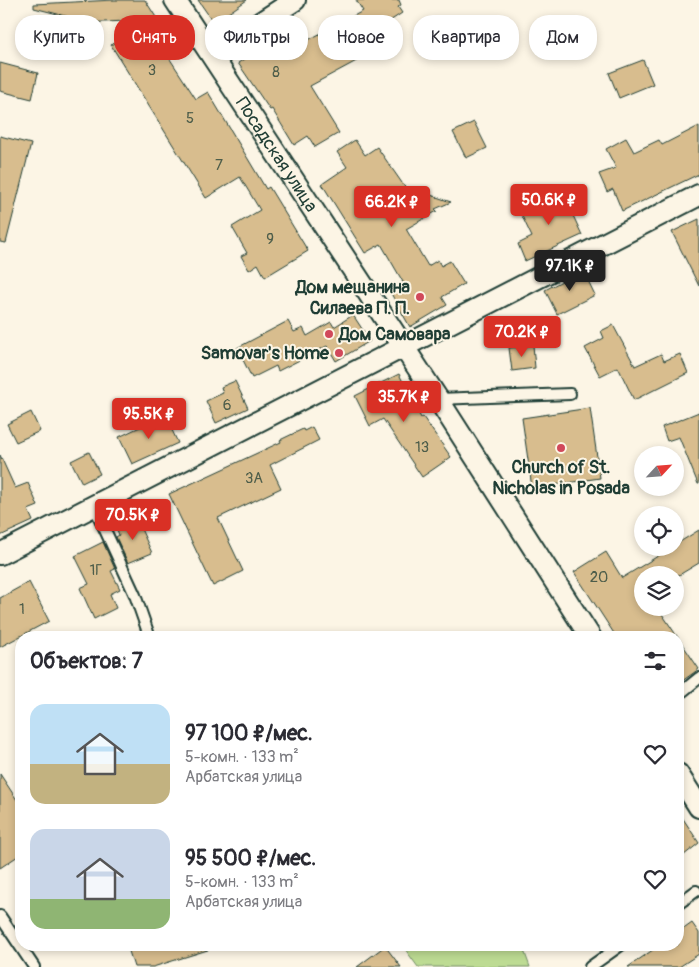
<!DOCTYPE html>
<html lang="ru">
<head>
<meta charset="utf-8">
<style>
	:root { --surface:#fff; --page:#f7f7f7; --text:#2b2b33; --muted:#7c7c81; --accent:#d93025 }
	body { margin:0; font-family:Pangolin,sans-serif; background:var(--page); color:var(--text); height:100vh; display:flex; flex-direction:column; font-size:19px; white-space:nowrap }
	* { box-sizing:border-box; margin:0 }
	p { font-size:16px; color:var(--muted) }
	.icon { flex:none; width:28px; height:28px; fill:none; stroke:currentColor; stroke-width:2; stroke-linecap:round; stroke-linejoin:round }
	.map { position:relative; flex:1; overflow:hidden }
	.sheet { position:absolute; left:15px; top:631px; width:669px; height:320px; display:flex; flex-direction:column; background:var(--surface); border-radius:20px; box-shadow:0 2px 8px #0003 }
	.sheet>* { flex:none }
	.hud { position:absolute; left:15px; top:15px; width:670px; height:45px; display:flex; gap:10px }
	.needle { width:32px; rotate:64deg }
	.tools { position:absolute; left:634px; top:446px; display:grid; gap:10px }
	.tools a { display:grid; place-items:center; width:50px; height:50px; border-radius:50%; background:var(--surface); box-shadow:0 2px 8px #0003; font-size:25px }
	.price { position:absolute; translate:-50% -42px; padding:0 11px; border-radius:5px; background:var(--accent); color:#fff; font-size:16px; line-height:32px; filter:drop-shadow(0 1px 2px #0008) }
	.price::after { content:''; position:absolute; left:50%; top:30px; width:15px; height:11px; margin-left:-8px; background:inherit; clip-path:polygon(0 0,100% 0,50% 100%) }
	.price.selected { background:#222; color:#fff }
	ul { padding:0; list-style:none }
	li { display:flex; align-items:center; gap:15px; height:125px; padding:0 15px }
	li span { display:grid; place-items:center; flex:none; width:140px; height:100px; border-radius:15px; color:#555 }
	li>.icon { margin-inline-start:auto }
	span .icon { width:60px; height:60px; fill:#fffc; stroke-width:1 }
	li b { font-size:21px }
	h2 { display:flex; justify-content:space-between; align-items:center; height:60px; padding:0 15px; font-size:21px }
	.chip { padding:0 18px; border-radius:20px; background:var(--surface); box-shadow:0 2px 8px #0003; font-size:18px; line-height:45px }
	.chip.selected { background:var(--accent); color:#fff }
	.map>svg:first-child { display:block }
	.green { fill:#bddb93; stroke:#6e8c64 }
	.building { fill:#d8bd8e; stroke:#1f3d34 }
	.lines { fill:none; stroke-linecap:round; stroke-linejoin:round }
	.service-casing { stroke:#1f3d34; stroke-width:14 }
	.minor-casing { stroke:#1f3d34; stroke-width:24 }
	.service { stroke:#fcf5e5; stroke-width:10 }
	.minor { stroke:#fcf5e5; stroke-width:20 }
	.poi-dot { fill:#d1495b; stroke:#fcf5e5; stroke-width:2 }
	.labels { text-anchor:middle; dominant-baseline:central; stroke-width:4; stroke-linejoin:round; paint-order:stroke }
	.number-label { font-size:15px; fill:#4d5d4a }
	.street-label { font-size:18px; fill:#1f3d34; stroke:#fcf5e5 }
	.poi-label { font-size:18px; font-weight:bold; fill:#1f3d34; stroke:#fcf5e5; text-anchor:end }
</style>
</head>
<body>
<div class="map">
<svg width="699" height="967" viewBox="0 0 699 967">
	<rect width="100%" height="100%" fill="#fcf5e5"/>
	<filter id="ink" filterUnits="userSpaceOnUse"><feTurbulence type="fractalNoise" baseFrequency=".02" numOctaves="2"/><feDisplacementMap in="SourceGraphic" scale="10" xChannelSelector="R" yChannelSelector="G"/><feConvolveMatrix kernelMatrix="1 2 1 2 8 2 1 2 1" color-interpolation-filters="sRGB"/></filter>
	<g filter="url(#ink)">
		<path class="green" d="M402 945H522L530 967H418Z"/>
		<path class="building" d="M114 0H145L175 47 166 53 196 99 208 92 266 189 269 187 308 251 265 277 258 264 249 270 241 256 247 253 232 227 260 210 240 177 206 198 111 45 151 20 81 23V20L34 8V4Z
			M198 0H247L214 23Z
			M356 0H399L401 5 398 7 402 13 381 27 377 20 351 36 362 58 310 86 339 133 315 147 308 136 294 145 272 109 270 110 238 63 283 33 293 48 363 11Z
			M643 60 653 84 619 98 609 73Z
			M0 63 38 73 32 99 0 91Z
			M474 122 487 148 466 158 453 132Z
			M699 126V174L622 211 613 189 607 192 599 174 616 168 606 149 626 138 634 152 659 140 662 145Z
			M0 136 31 144 6 243 0 242Z
			M355 140 365 155 377 147 409 193 416 190 451 202 435 209 437 211 406 229 428 266 438 260 441 266 450 261 464 284 442 297 447 305 410 327 389 290 403 282 381 244 365 253 322 184 347 167 337 152Z
			M567 191 574 207 570 209 582 235 525 261 518 244 532 237 520 212Z
			M699 219V286L672 232Z
			M583 270 595 295 557 314 545 290Z
			M353 315 370 341 336 361 327 346 278 371 276 366 252 378 237 348 288 321 294 332 303 328 307 336 331 322 334 327Z
			M613 325 635 366 661 354 664 361 680 354 688 373 634 400 618 367 600 376 585 348 604 338 601 331Z
			M533 345 535 368 512 371 509 348Z
			M399 374 421 418 423 417 451 457 422 477 383 419 370 426 355 396Z
			M235 381 248 408 216 423 206 401 223 393 221 387Z
			M590 408 600 478 532 488 522 418Z
			M31 412 40 431 16 442 7 424Z
			M699 412V484H698L679 437 667 441 662 427Z
			M165 415 178 443 132 464 119 437Z
			M312 427 319 440 270 465 281 488 218 518 243 571 213 586 169 494 281 442 280 440 303 429 304 431Z
			M89 452 100 474 82 483 71 461Z
			M0 455 15 488 28 483 38 506 28 510 33 521 0 536Z
			M136 518 152 553 128 563 116 537 119 535 116 527Z
			M699 530V563L679 575H642V608H658L699 669 678 684V638H617L574 572 606 552 622 578 671 548H675V545Z
			M103 542 115 569 111 571 120 589 110 594 116 608 94 619 80 588 89 584 75 556Z
			M29 582 49 621 0 647V598Z
			M0 774 21 806V854L0 868Z
			M678 811 699 843 678 860Z
			M692 923 699 933V954L679 967H628L660 945H678V933Z
			M127 945H211V949L153 967H134Z
			M385 946 401 967H357Z"/>
		<g class="lines">
			<g class="service-casing">
				<path id="service" d="M438 399 570 394
					M94 506 135 595 150 638
					M678 695 699 678
					M678 904 696 891
					M0 916 34 967
					M590 967 621 945"/>
			</g>
			<g class="minor-casing">
				<g id="minor">
					<path id="s1" d="M175 0 438 399 591 638"/>
					<path d="M212 54 295 0"/>
					<path d="M0 554 699 195"/>
					<path d="M678 774 699 807"/>
				</g>
			</g>
			<use href="#service" class="service"/>
			<use href="#minor" class="minor"/>
		</g>
	</g>
	<g class="poi-dot">
		<circle cx="420" cy="297" r="5"/>
		<circle cx="329" cy="334" r="5"/>
		<circle cx="339" cy="353" r="5"/>
		<circle cx="561" cy="448" r="5"/>
	</g>
	<g class="labels">
		<g class="number-label">
			<text x="152" y="70">3</text>
			<text x="276" y="72">8</text>
			<text x="190" y="118">5</text>
			<text x="219" y="165">7</text>
			<text x="270" y="239">9</text>
			<text x="227" y="405">6</text>
			<text x="422" y="447">13</text>
			<text x="254" y="478">3А</text>
			<text x="96" y="570">1Г</text>
			<text x="599" y="577">20</text>
			<text x="22" y="609">1</text>
		</g>
		<g class="street-label">
			<text stroke="none"><textPath href="#s1" startOffset="185">Посадская улица</textPath></text>
		</g>
		<g class="poi-label">
			<text x="410" y="287">Дом мещанина<tspan x="410" dy="21">Силаева П. П.</tspan></text>
			<text x="339" y="334" text-anchor="start">Дом Самовара</text>
			<text x="329" y="353">Samovar's Home</text>
			<text x="561" y="467" text-anchor="middle">Church of St.<tspan x="561" dy="21">Nicholas in Posada</tspan></text>
		</g>
	</g>
</svg>
<div class="tools">
<a><svg class="needle" viewBox="-14 -14 28 28"><path d="M0-13l5 13h-10z" fill="#e53935"/><path d="M0 13l5-13h-10z" fill="#7c7c81"/></svg></a>
<a><svg class="icon" aria-label="locate" viewBox="0 0 24 24"><circle cx="12" cy="12" r="6"/><path d="M12 2v4M12 18v4M2 12h4M18 12h4"/></svg></a>
<a><svg class="icon" aria-label="layers" viewBox="0 0 24 24"><path d="M12 4l9 5-9 5-9-5zM3 14l9 5 9-5"/></svg></a>
</div>
<b class="price" style="left:549px;top:226px">50.6K ₽</b>
<b class="price" style="left:392px;top:228px">66.2K ₽</b>
<b class="price selected" style="left:570px;top:292px">97.1K ₽</b>
<b class="price" style="left:522px;top:358px">70.2K ₽</b>
<b class="price" style="left:404px;top:423px">35.7K ₽</b>
<b class="price" style="left:149px;top:440px">95.5K ₽</b>
<b class="price" style="left:133px;top:541px">70.5K ₽</b>
<div class="hud">
<a class="chip">Купить</a>
<a class="chip selected">Снять</a>
<a class="chip">Фильтры</a>
<a class="chip">Новое</a>
<a class="chip">Квартира</a>
<a class="chip">Дом</a>
</div>
<section class="sheet">
<h2>Объектов: 7<svg class="icon" aria-label="filters" viewBox="0 0 24 24"><path d="M4 7h16M4 17h16"/><circle cx="9" cy="7" r="2"/><circle cx="15" cy="17" r="2"/></svg></h2>
<ul>
<li><span style="background:linear-gradient(#bfe0f5 60%,#c2b280 0)"><svg class="icon" aria-label="home" viewBox="0 0 24 24"><path d="M3 11l9-7 9 7M6 9v11h12V9"/></svg></span><div><b>97 100 ₽/мес.</b><p>5-комн. · 133 m²</p><p>Арбатская улица</p></div><svg class="icon" aria-label="heart" viewBox="0 0 24 24"><path d="M12 20l-8-8c-3-5 5-10 8-4 3-6 11-1 8 4z"/></svg></li>
<li><span style="background:linear-gradient(#c9d6e8 70%,#8fb573 0)"><svg class="icon" aria-label="home" viewBox="0 0 24 24"><path d="M3 11l9-7 9 7M6 9v11h12V9"/></svg></span><div><b>95 500 ₽/мес.</b><p>5-комн. · 133 m²</p><p>Арбатская улица</p></div><svg class="icon" aria-label="heart" viewBox="0 0 24 24"><path d="M12 20l-8-8c-3-5 5-10 8-4 3-6 11-1 8 4z"/></svg></li>
</ul>
</section>
</div>
</body>
</html>
